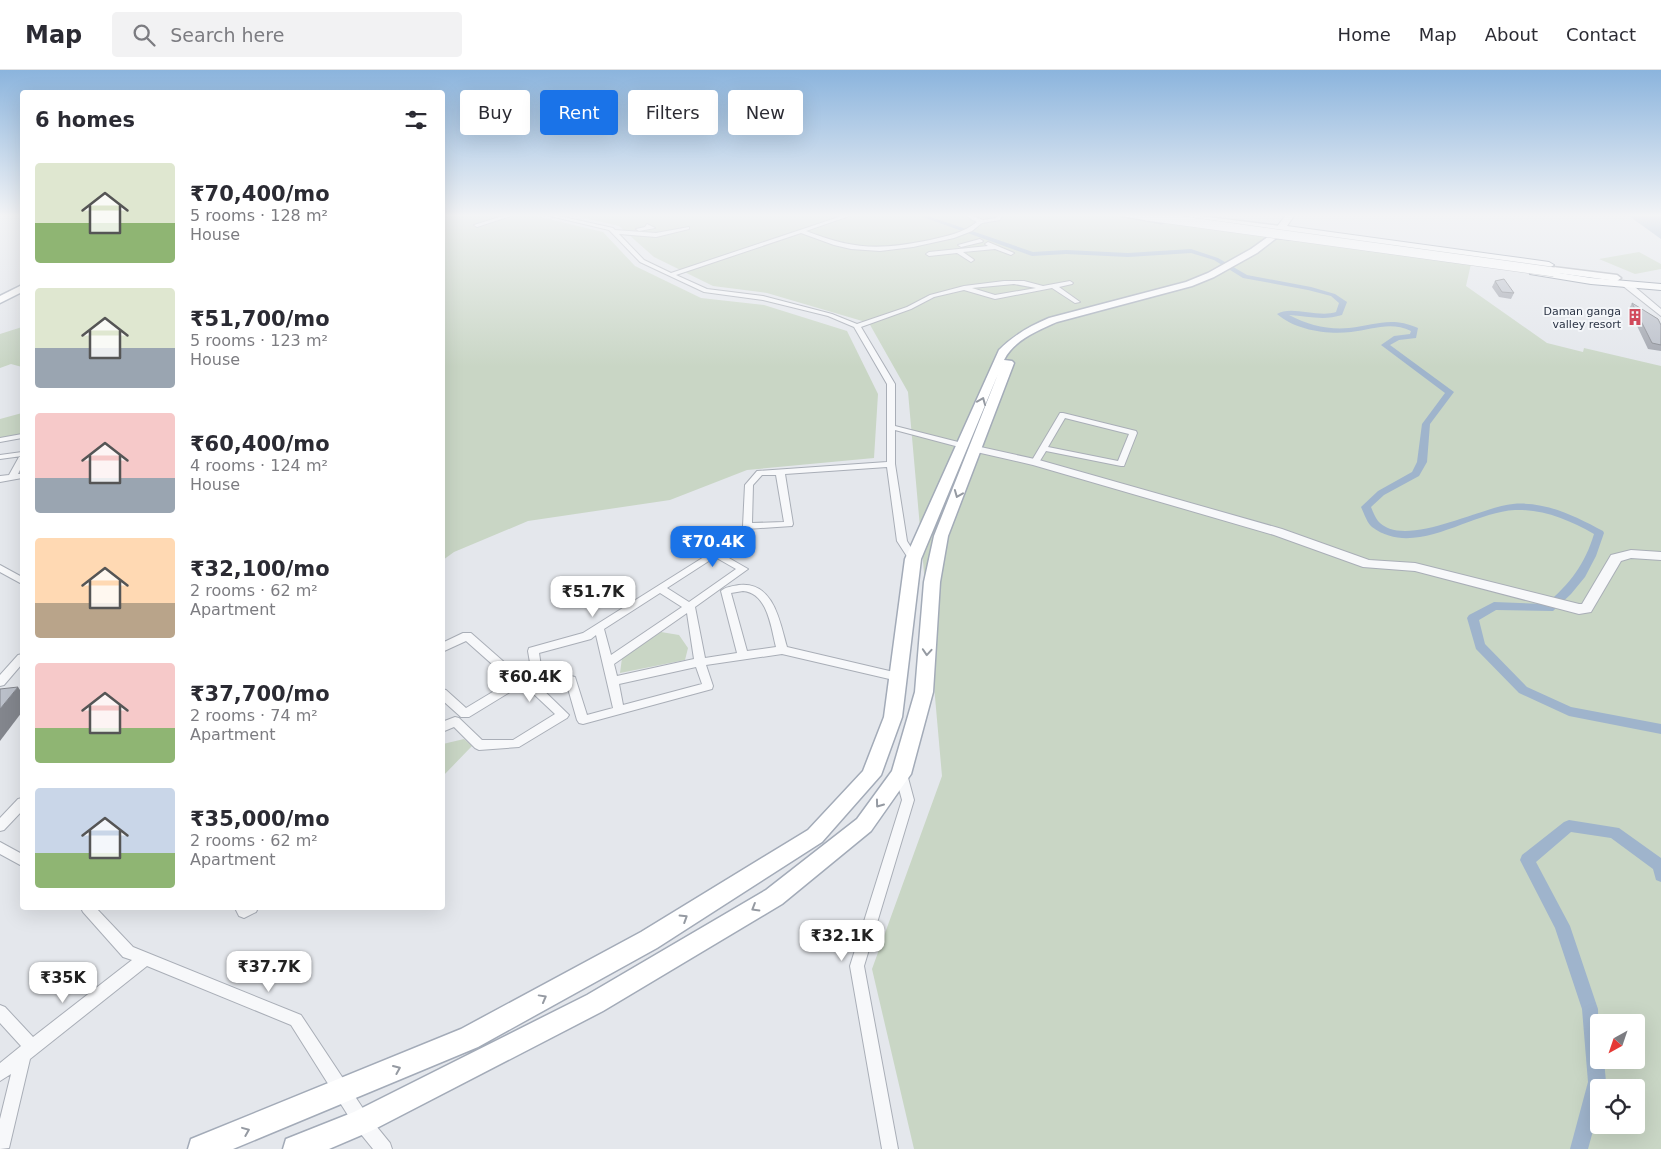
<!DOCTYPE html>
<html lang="en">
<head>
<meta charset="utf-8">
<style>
	:root { --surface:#fff; --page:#f2f2f3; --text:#2b2b33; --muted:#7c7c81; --line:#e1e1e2; --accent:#1a73e8 }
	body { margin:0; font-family:"DejaVu Sans",sans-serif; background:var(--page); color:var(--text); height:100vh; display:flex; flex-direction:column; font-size:19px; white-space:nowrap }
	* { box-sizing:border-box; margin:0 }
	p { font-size:16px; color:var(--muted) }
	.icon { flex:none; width:28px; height:28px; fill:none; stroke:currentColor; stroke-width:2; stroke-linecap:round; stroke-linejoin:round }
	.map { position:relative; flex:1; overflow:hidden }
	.side { position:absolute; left:20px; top:20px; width:425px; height:820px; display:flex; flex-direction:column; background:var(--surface); border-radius:5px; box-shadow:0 5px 20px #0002 }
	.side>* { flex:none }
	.top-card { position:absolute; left:460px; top:20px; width:475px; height:45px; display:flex; gap:10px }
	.needle { width:32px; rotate:220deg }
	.buttons { position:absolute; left:1590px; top:944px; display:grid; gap:10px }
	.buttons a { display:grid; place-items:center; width:55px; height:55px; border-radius:5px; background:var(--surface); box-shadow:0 5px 20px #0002; font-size:25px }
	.price { position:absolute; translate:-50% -42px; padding:0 11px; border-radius:10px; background:#fff; color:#222; font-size:16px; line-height:32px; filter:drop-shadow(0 1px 2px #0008) }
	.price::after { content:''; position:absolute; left:50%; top:30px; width:15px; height:11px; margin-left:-8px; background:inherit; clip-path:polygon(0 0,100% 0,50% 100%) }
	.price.on { background:var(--accent); color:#fff }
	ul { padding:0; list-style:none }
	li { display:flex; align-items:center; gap:15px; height:125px; padding:0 15px }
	li span { display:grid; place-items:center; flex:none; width:140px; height:100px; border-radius:5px; color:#555 }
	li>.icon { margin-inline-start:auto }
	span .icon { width:60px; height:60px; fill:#fffc; stroke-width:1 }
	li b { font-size:21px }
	h2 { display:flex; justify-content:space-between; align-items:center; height:60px; padding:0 15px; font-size:21px }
	.chip { padding:0 18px; border-radius:5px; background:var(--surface); box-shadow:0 5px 20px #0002; font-size:18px; line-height:45px }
	.chip.on { background:var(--accent); color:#fff }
	header { display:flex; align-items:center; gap:30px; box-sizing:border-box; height:70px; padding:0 25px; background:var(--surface); border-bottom:1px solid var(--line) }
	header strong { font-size:24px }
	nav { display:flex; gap:28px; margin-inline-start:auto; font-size:18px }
	.search { width:350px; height:45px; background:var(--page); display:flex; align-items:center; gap:12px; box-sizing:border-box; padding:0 18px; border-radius:5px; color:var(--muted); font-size:19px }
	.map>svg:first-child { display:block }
	.green { fill:#c9d6c5; fill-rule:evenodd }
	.water { fill:#9fb4cc }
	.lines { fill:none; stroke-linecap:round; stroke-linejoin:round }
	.canal { fill:#9fb4cc; fill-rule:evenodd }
	.minor-casing { stroke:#a9aeb7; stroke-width:2 }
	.tertiary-casing { stroke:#a9aeb7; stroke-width:2 }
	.secondary-casing { stroke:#a9aeb7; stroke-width:3 }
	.primary-casing { stroke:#a3abb8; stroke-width:3 }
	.trunk-casing { stroke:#8b94a3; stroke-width:2 }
	.minor { fill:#f7f8fa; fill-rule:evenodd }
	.tertiary { fill:#f7f8fa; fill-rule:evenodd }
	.secondary { fill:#fff; fill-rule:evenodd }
	.primary { fill:#fff; fill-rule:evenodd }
	.trunk { fill:#fff; fill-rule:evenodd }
	.secondary-bridge-casing { stroke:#a9aeb7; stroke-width:10; stroke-linecap:butt }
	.secondary-bridge { stroke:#fff; stroke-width:9 }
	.wall { fill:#a1a5ae }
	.shaded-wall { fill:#83868d }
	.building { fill:#bbc0ca; stroke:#83868d }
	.oneway { stroke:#959aa2 }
	.labels { text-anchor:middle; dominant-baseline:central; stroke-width:4; stroke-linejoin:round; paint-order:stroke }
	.far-poi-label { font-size:11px; fill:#2b3445; stroke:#f4f6f9; text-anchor:end }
</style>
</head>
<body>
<header>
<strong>Map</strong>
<div class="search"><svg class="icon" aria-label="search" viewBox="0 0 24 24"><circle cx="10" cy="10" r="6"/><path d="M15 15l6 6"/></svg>Search here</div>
<nav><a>Home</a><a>Map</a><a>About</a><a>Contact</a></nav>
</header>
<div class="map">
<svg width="1661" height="1079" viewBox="0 0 1661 1079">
	<rect width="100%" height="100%" fill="#e4e7ec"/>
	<path class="green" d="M443 146H536L603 162 635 196 701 228 764 235 847 261 878 324 874 388 747 400 670 430 528 451 454 482 443 490Z
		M576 146H1117L1471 194 1466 216 1547 273 1583 282 1584 278 1661 296V1079H914L872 899 942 706 908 322 869 253 767 223 713 216 654 187 619 156ZM1599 952H1636V990H1599ZM1599 1018H1636V1055H1599Z
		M1639 182 1661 194V199L1635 204 1599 189Z
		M22 257V297L11 294 0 298V264Z
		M22 343V366L0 370V349Z
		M661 562 679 565 688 578 685 590 620 603 622 588Z
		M464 669 472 676 443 706V674Z"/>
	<path class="water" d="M1629 146H1661V169Z"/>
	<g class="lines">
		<path class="canal" d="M920 146H928L1033 182 1066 180 1128 183 1191 179 1218 188 1247 205 1311 217 1335 224 1347 232 1342 245C1323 251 1308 246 1289 245 1308 255 1328 260 1349 258 1376 255 1391 246 1418 258L1416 268 1399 270 1390 275 1454 322 1430 354 1427 392 1419 406 1384 425 1371 437C1373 442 1375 447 1378 451 1403 480 1480 437 1513 434 1545 431 1575 446 1603 461L1604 463 1596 486 1585 507 1571 524 1553 541 1496 540 1479 550 1485 574 1527 617 1571 637 1661 654V664L1569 646 1519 623 1476 579 1467 548 1469 545 1494 532 1546 534C1570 514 1585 494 1594 464 1569 450 1543 439 1515 440 1470 442 1415 489 1372 457 1367 453 1364 443 1361 437L1378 421 1412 402 1417 392 1422 354 1445 323 1381 275 1394 266 1410 264 1411 261C1390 251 1372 260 1351 262 1328 265 1295 260 1277 244 1291 235 1318 248 1336 242L1339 233 1331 226 1308 220 1243 208 1214 190 1191 183 1128 187 1066 184 1032 186Z
			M1569 750 1619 758 1661 788V812L1656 810 1653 799 1611 768 1571 762 1536 792 1570 856 1598 939 1599 990H1604L1606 1012 1604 1018H1599V1039L1588 1079H1570L1588 1012 1582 939 1555 858 1520 790 1522 785 1564 752Z"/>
		<g class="minor-casing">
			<path id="minor" d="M503 146H511L477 157 474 155Z
				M550 146H559L613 158 615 160 656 163 689 157V159L656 167 619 164 644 190 671 203 842 146H849L806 161C854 180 880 180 930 170 947 166 963 163 977 152L971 149 968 146H973L983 150 996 148 997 146H1001L1000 150 982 153 972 161 954 168 913 177 880 181 851 179 834 175 801 163 676 205 707 219 763 226 832 244 857 254 907 237 930 225 964 216 1004 211H1024L1043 216 1070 211 1073 213 1072 214 1059 217 1080 232 1075 233 1052 218 995 229 964 220 934 227 911 239 861 257 895 314V356L966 374 967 376 963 378 895 360V394L907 471 918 489 913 492 910 491 897 471 887 397 785 404 793 454 792 456 747 459 743 456 745 415 757 401 887 392V314L854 257 828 246 763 230 704 222 640 192 609 160ZM1014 214 1036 218 995 225 972 218ZM762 405H776L784 452 752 453 753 415Z
				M647 154 655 158 639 161 636 159 645 157Z
				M980 169 983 171 982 172 961 177 958 175Z
				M988 172 1014 183 1011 185 995 179 963 182 973 189 974 190 971 192 957 183 929 186 926 184 929 182 988 176 985 174Z
				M1060 343H1063L1136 361 1137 363 1124 396H1121L1046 381 1038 394H1032L1031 392ZM1065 348 1129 364 1118 391 1048 377Z
				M22 364V368L0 372V368Z
				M22 382V386L0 389V385Z
				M19 387H22V396L18 404H22V408L0 412V406L9 405Z
				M715 480 748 499 695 537 705 588 737 583 721 521C725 517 733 516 739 515 774 511 780 553 787 577L898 603 902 604 903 607 902 610 898 611 782 584 706 595 713 616 712 619 583 654 579 653 577 650 567 615 557 618 553 617 550 608 537 612 534 611 569 645 567 648 519 677 479 680 475 678 454 657 442 662V652L455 647 459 648 482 670H513L555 644 523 614 469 647H461L442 630V619L446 620 466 638 511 611 466 571 442 582V573L463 563H471L520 606C526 603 528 605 533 610L528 581 529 578 583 563ZM715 487 736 499 689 532 667 518ZM743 521C768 523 771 558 776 577L747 581 731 523ZM660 523 682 537 611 585 604 559ZM687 543 694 589 617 606 614 594ZM596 565 613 638 587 645 575 607 571 606 561 609 558 600 554 599 542 603 539 583 591 569ZM696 597 702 614 623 635 619 614Z
				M0 495 22 507V514L0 502Z
				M22 584V594L4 615 0 616V605L18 585Z
				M901 699 905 701 907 704 914 730 864 896 898 1079H882L850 896 902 730 895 704 897 701Z
				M22 728V741L4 760 0 761V748L18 729Z
				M0 772 22 784V796L0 784Z
				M81 838H96L133 877 301 945 368 1046 390 1073 392 1079H373L356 1058 291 955 147 896 30 989 9 1078 0 1079V1049L11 1004 0 1011V993L21 976 0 953V935L5 937 33 967 132 890 123 887 83 842Z
				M235 838H258L256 842 244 848 239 846Z"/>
		</g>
		<g class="tertiary-casing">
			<path id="tertiary" d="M1623 212H1629L1661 239V246L1623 216Z
				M976 376 1039 390 1282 459 1369 490 1415 493 1579 534H1582L1611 485 1631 480 1661 482V490L1631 488 1621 491 1591 542 1579 544 1415 501 1363 497 1274 465 1033 395 972 381V377Z"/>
		</g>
		<g class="secondary-casing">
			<path id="secondary" d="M1122 146H1141L1166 151 1162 153Z
				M1179 146H1199L1280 156 1284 158 1280 160 1183 148Z
				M1553 197 1617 205 1621 208 1617 211 1550 202V198Z"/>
		</g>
		<g class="primary-casing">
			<path id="primary" d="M1272 164 1279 166 1257 183 1214 207 1192 216 1057 252C1037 261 1014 270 1004 290L1012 291 1014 293 948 466 940 512 933 622 911 704 871 761 782 834 603 941 371 1061 329 1079H283L286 1069 354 1042 587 925 766 820 857 749 892 701 915 622 924 512 934 466 998 304 921 489 902 647 881 705 822 772 657 878 478 977 233 1079H188L191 1069 461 959 641 862 808 760 863 701 884 647 905 489 999 280C1014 265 1030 256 1049 248L1186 212 1208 203 1251 179Z
				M22 215V222L0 233V226Z"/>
		</g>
		<g class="trunk-casing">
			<path id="trunk" d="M1285 146H1294L1287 156 1549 192 1554 195 1549 198 1283 161 1281 164 1293 166V170L1272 168 1270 166Z
				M1534 199 1591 208 1661 214V220L1591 214 1530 204V200Z"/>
		</g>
		<use href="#minor" class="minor"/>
		<use href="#tertiary" class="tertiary"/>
		<use href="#secondary" class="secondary"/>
		<use href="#primary" class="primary"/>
		<use href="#trunk" class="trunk"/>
		<g class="secondary-bridge-casing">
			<path id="secondary-bridge" d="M1147 146 1554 202"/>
		</g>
		<use href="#secondary-bridge" class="secondary-bridge"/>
	</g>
	<path class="wall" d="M1495 211 1514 223 1511 229 1499 227 1492 217Z
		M1632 233 1661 255V281L1648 279 1629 239Z"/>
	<path class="shaded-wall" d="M18 617 22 623V642L0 671V639Z"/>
	<path class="building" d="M1504 209 1514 223 1502 222 1495 211Z
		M1632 233 1658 249 1661 255V275L1652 273Z
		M18 617 0 639V619Z"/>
	<defs><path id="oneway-chevron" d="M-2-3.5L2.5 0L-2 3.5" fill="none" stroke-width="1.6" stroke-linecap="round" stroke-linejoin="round" transform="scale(1.25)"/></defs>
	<g class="oneway">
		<use href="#oneway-chevron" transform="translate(982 331) rotate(-68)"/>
		<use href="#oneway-chevron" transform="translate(958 424) rotate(112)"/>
		<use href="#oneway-chevron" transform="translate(927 582) rotate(94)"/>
		<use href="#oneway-chevron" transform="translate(879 734) rotate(126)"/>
		<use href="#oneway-chevron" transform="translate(755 838) rotate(149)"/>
		<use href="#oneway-chevron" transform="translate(684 848) rotate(-32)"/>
		<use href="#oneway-chevron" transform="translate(543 928) rotate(-29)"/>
		<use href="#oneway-chevron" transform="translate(397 999) rotate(-23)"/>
		<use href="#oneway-chevron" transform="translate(246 1061) rotate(-22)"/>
	</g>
	<linearGradient id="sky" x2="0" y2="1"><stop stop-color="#8bb4dd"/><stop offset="0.49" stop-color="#f3f4f6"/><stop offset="1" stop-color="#f3f4f6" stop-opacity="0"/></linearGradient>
	<rect width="1661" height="297" fill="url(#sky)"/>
	<defs>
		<g id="building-bare" transform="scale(1.35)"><path d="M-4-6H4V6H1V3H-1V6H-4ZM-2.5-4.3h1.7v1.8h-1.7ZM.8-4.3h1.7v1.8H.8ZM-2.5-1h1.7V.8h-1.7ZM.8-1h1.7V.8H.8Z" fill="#d1495b" stroke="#f4f6f9" stroke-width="2.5" paint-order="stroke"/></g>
	</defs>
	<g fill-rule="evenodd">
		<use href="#building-bare" x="1635" y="247"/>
	</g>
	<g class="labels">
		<g class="far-poi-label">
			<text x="1621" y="241">Daman ganga<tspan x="1621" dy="13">valley resort</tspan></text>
		</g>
	</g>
</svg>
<div class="buttons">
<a><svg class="needle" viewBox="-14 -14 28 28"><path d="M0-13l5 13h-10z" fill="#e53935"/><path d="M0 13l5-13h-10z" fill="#7c7c81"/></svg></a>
<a><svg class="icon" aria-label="locate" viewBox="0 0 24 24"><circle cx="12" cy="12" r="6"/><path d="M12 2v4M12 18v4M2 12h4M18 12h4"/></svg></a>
</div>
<b class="price on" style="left:713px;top:498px">₹70.4K</b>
<b class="price" style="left:593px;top:548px">₹51.7K</b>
<b class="price" style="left:530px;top:633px">₹60.4K</b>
<b class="price" style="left:842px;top:892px">₹32.1K</b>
<b class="price" style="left:269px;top:923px">₹37.7K</b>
<b class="price" style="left:63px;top:934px">₹35K</b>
<div class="top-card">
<a class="chip">Buy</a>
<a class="chip on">Rent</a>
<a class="chip">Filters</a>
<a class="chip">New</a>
</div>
<section class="side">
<h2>6 homes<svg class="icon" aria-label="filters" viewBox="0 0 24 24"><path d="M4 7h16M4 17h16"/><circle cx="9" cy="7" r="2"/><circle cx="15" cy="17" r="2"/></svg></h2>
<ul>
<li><span style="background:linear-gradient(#dfe7d0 60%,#8fb573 0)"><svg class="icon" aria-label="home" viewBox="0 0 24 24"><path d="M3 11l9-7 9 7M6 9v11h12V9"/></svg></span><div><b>₹70,400/mo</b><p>5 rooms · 128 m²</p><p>House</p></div></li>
<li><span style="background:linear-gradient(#dfe7d0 60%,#9aa5b1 0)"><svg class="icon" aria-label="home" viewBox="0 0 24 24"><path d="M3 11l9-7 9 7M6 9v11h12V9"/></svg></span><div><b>₹51,700/mo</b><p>5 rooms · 123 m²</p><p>House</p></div></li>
<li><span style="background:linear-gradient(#f6c9c9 65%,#9aa5b1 0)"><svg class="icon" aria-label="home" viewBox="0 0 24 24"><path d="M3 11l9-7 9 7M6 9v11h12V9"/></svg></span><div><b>₹60,400/mo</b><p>4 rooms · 124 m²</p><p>House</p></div></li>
<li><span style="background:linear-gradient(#ffd9b3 65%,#b9a48a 0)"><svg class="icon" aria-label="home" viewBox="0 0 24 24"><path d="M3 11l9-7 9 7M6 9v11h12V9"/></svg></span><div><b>₹32,100/mo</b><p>2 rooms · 62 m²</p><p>Apartment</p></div></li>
<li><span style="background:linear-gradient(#f6c9c9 65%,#8fb573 0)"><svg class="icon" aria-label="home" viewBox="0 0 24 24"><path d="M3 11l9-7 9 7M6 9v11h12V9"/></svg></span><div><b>₹37,700/mo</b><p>2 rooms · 74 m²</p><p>Apartment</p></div></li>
<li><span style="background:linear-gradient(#c9d6e8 65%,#8fb573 0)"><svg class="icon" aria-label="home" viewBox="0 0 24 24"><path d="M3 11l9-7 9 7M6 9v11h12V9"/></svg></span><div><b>₹35,000/mo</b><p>2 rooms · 62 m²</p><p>Apartment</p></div></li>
</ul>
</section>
</div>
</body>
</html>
